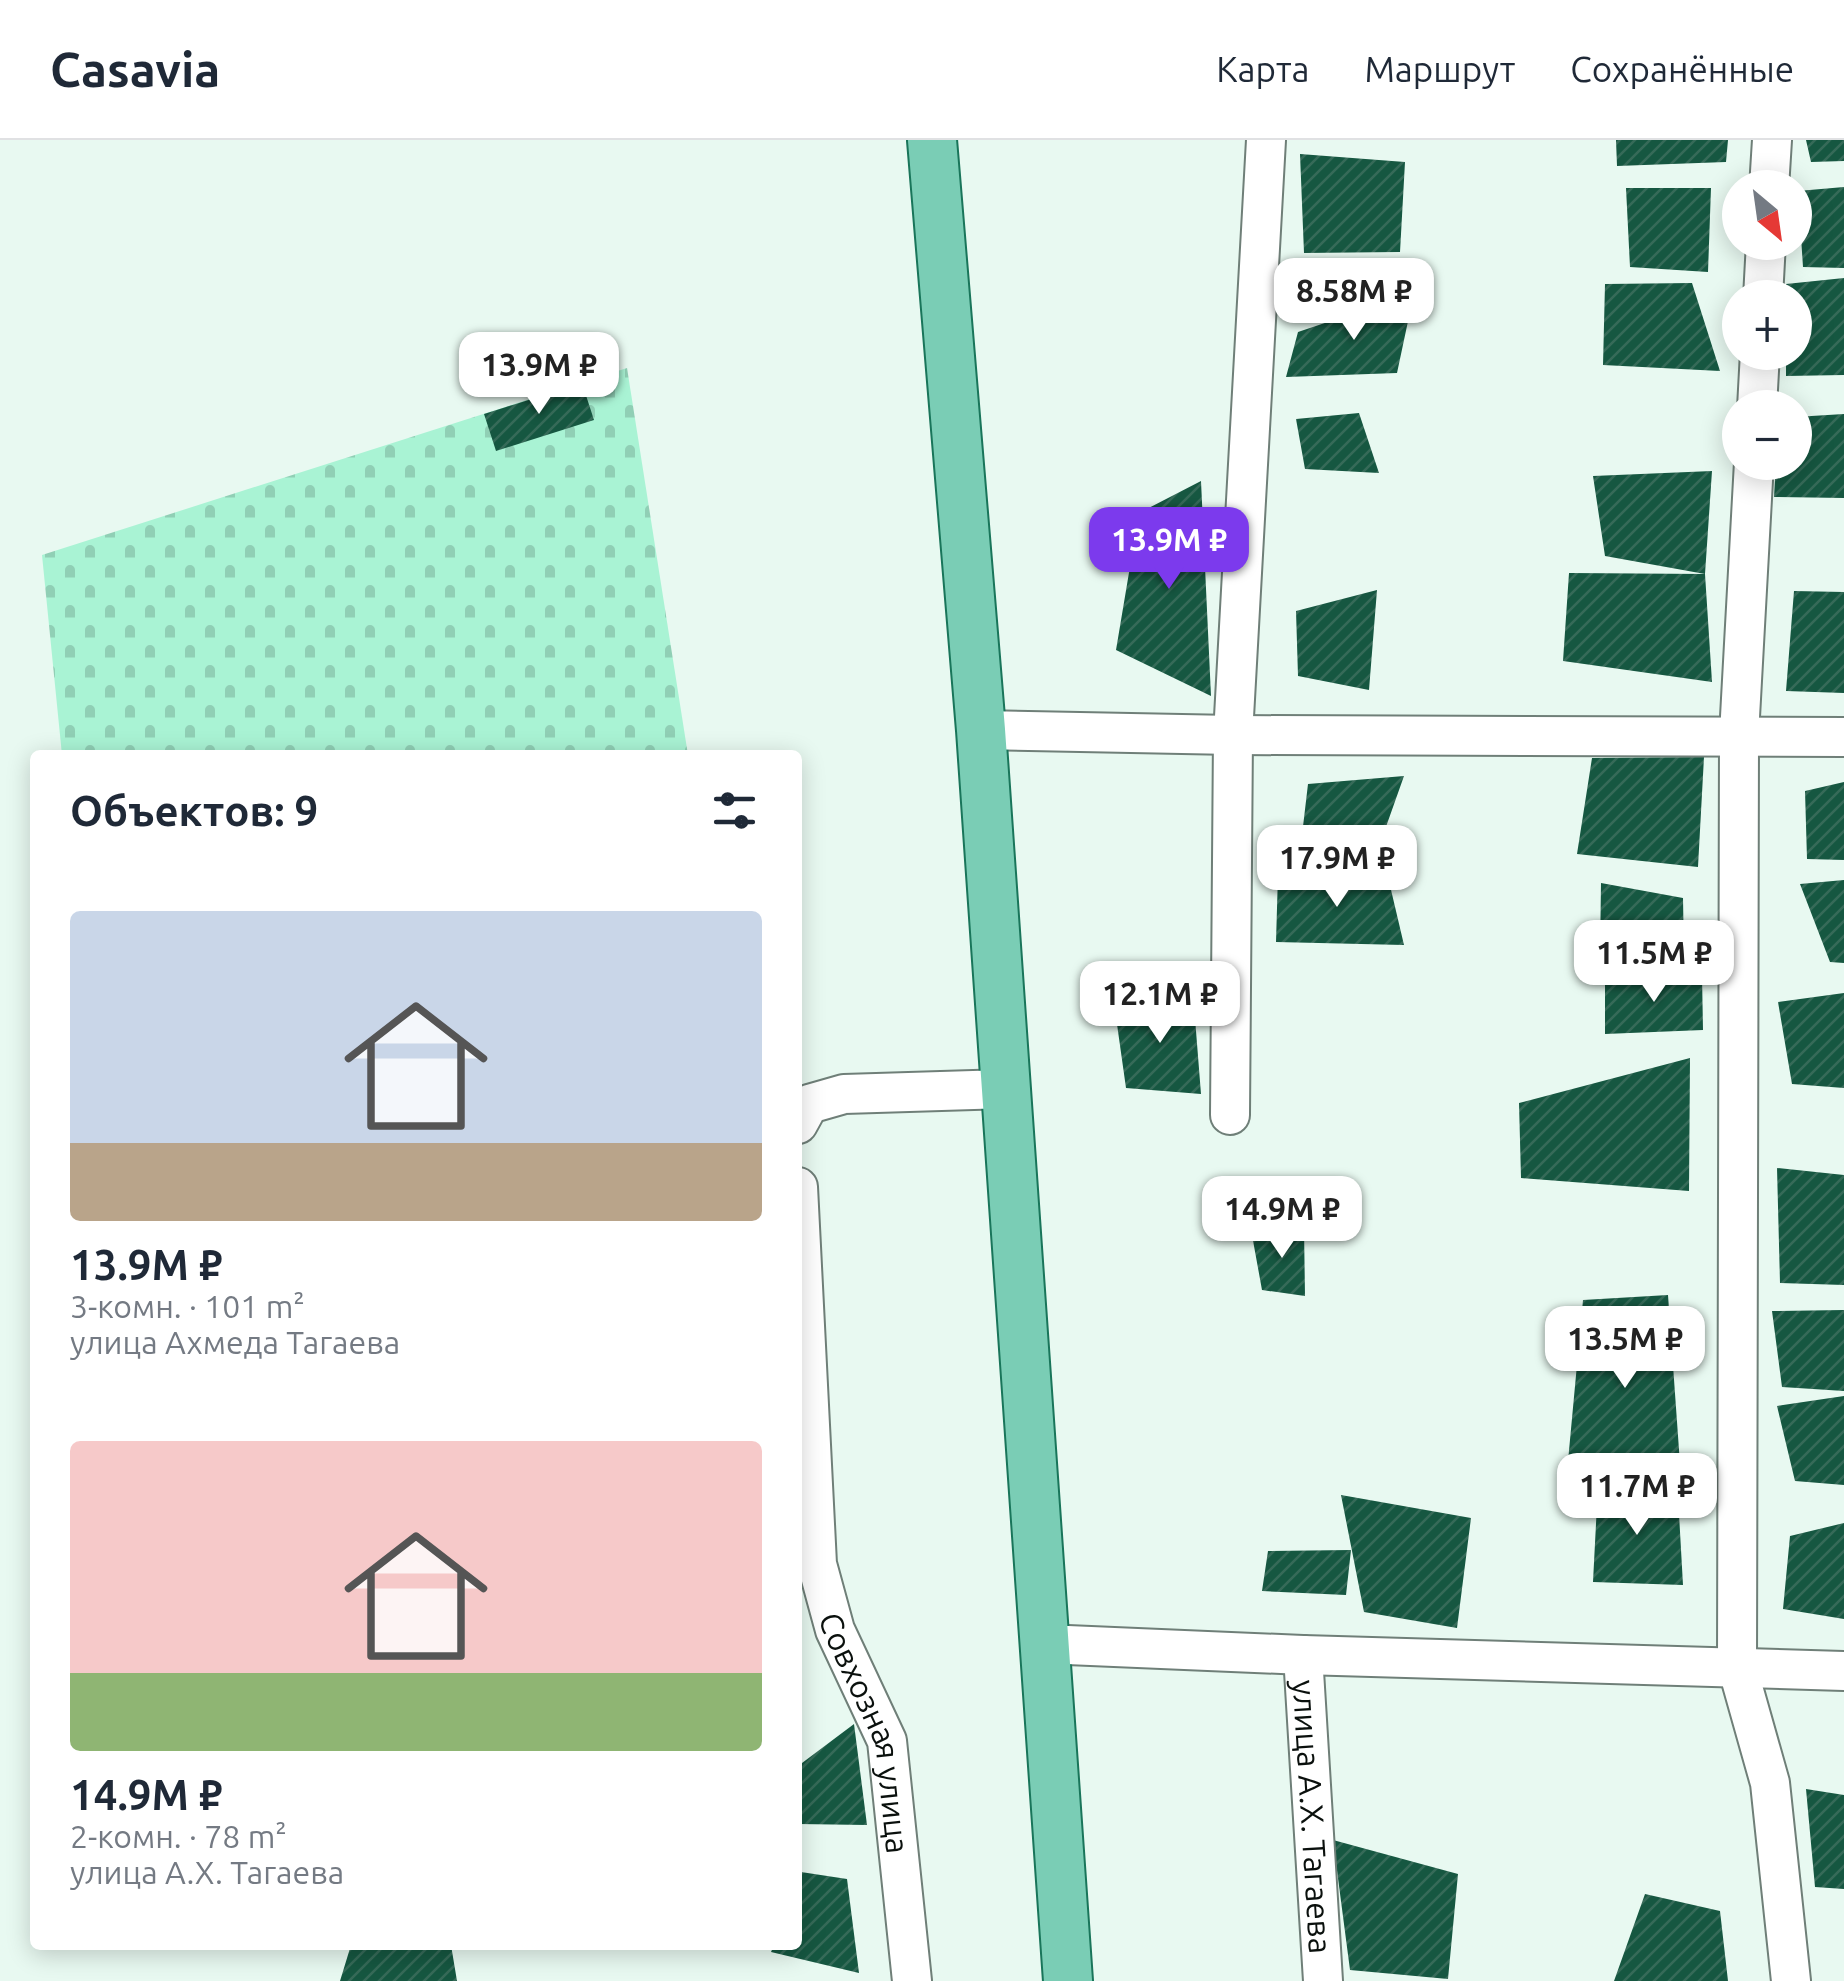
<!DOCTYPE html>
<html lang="ru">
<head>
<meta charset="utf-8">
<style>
	:root { --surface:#fff; --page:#f6f6f7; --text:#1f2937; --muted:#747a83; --line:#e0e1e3; --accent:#7c3aed }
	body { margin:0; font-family:Ubuntu,sans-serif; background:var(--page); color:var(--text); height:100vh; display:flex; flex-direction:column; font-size:38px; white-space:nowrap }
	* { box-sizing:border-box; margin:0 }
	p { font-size:32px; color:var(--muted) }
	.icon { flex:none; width:55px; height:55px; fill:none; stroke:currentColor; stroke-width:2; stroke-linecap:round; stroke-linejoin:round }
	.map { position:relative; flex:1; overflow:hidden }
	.details { position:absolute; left:30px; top:610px; width:772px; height:1200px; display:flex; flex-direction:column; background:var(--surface); border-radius:10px; box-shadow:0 5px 25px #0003 }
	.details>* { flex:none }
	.needle { width:65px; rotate:151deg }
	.controls { position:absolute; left:1722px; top:30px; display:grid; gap:20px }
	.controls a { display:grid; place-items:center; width:90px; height:90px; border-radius:50%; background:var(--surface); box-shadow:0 5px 25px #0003; font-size:50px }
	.price { position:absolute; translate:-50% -85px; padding:0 22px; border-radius:20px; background:#fff; color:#222; font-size:32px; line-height:65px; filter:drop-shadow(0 2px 5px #0008) }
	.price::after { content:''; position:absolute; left:50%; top:60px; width:30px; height:22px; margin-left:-15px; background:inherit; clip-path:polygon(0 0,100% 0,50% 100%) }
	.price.selected { background:var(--accent); color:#fff }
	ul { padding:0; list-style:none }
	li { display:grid; align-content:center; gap:20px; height:530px; padding:0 40px }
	li span { display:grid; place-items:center; height:310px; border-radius:10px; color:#555 }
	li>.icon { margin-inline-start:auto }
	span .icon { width:180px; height:180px; fill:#fffc; stroke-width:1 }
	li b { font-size:42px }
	h2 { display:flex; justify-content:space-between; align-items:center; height:120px; padding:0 40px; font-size:42px }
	header { display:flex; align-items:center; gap:60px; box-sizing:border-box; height:140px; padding:0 50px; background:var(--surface); border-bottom:2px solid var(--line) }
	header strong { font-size:48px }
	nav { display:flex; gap:55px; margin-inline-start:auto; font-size:35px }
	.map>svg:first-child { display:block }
	.cemetery { fill:url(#cemetery-stones) }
	.building { fill:url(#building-hatch) }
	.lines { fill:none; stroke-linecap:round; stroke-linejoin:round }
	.minor-casing { stroke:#6f7f78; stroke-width:42 }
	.major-casing { stroke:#19755a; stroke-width:52 }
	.minor { stroke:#fff; stroke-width:38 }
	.major { stroke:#7acdb5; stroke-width:48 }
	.labels { text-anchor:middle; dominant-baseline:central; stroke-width:10; stroke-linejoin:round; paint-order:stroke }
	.street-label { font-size:32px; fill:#0a100d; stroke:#fff }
</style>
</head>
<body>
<header>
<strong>Casavia</strong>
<nav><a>Карта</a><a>Маршрут</a><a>Сохранённые</a></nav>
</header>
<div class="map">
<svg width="1844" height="1841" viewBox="0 0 1844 1841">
	<defs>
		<pattern id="cemetery-stones" width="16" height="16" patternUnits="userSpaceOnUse" patternTransform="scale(2.5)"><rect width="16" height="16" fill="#a9f3d4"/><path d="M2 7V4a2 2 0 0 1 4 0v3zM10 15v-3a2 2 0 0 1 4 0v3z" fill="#90cfb5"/></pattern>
		<pattern id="building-hatch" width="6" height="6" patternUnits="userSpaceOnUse" patternTransform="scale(2.5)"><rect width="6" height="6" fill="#165741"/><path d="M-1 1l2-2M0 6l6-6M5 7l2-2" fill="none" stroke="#366a58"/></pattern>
	</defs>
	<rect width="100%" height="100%" fill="#e8f9f1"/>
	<path class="cemetery" d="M627 228 688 615H62L42 415Z"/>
	<path class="building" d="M1616 0H1728L1726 22 1617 26Z
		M1806 0H1844V21L1811 22Z
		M1300 14 1405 22 1400 112 1304 113Z
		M1844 47V128L1803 127 1798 51Z
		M1626 48H1711L1708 132 1630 127Z
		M1844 138V235L1786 236V212H1795V158H1786V144Z
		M1692 143 1720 231 1603 225 1605 144Z
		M1414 153 1397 233 1286 237 1298 192Z
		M582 243 594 280 496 311 484 274Z
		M1359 273 1379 333 1305 329 1296 279Z
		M1844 274V358L1774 357 1776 322H1795V277Z
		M1712 331 1705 434 1605 416 1593 336Z
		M1201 341 1211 556 1116 510 1139 373Z
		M1569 433 1705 434 1712 542 1563 521Z
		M1377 450 1369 550 1298 536 1296 471Z
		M1794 451 1844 452V553L1786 551Z
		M1704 617 1698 727 1577 714 1592 618Z
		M1404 636 1376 715 1300 712 1308 644Z
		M1844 642V720L1807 719 1805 651Z
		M1278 734 1388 737 1404 805 1276 802Z
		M1844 740V823L1830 822 1800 744Z
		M1601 743 1683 758 1684 816 1600 813Z
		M1702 835 1703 890 1605 894V841Z
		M1193 853 1201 954 1126 948 1115 870Z
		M1844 853V948L1792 944 1778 862Z
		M1690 918 1689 1051 1521 1038 1519 963Z
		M1777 1028 1844 1035V1145L1780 1143Z
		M1304 1087 1305 1156 1262 1150 1252 1095Z
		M1668 1155 1681 1338 1567 1332 1583 1160Z
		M1844 1170V1251L1782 1247 1772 1171Z
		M1844 1256V1345L1795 1341 1777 1266Z
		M1598 1345 1678 1356 1683 1445 1593 1442Z
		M1341 1355 1471 1378 1457 1488 1364 1472Z
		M1844 1383V1479L1783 1469 1790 1396Z
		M1351 1410 1346 1455 1262 1451 1268 1411Z
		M854 1584 867 1685 798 1684V1626Z
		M1806 1649 1844 1655V1749L1815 1747Z
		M1333 1700 1458 1734 1448 1839 1350 1830Z
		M801 1732 847 1739 859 1833 771 1812 774 1805H798V1742Z
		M1645 1754 1720 1771 1728 1841H1614Z
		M351 1805H451L457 1841H340Z"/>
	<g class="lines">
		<g class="minor-casing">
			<g id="minor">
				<path d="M1769 48 1772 0"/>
				<path d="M1763 158 1766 102"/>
				<path d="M1757 268 1760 212"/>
				<path d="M1754 322 1739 595 1737 1526 1770 1643 1791 1841"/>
				<path d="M981 590 1233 595 1844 597"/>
				<path d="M1230 975 1233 595 1266 0"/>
				<path d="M798 984 809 964 844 954 1006 949"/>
				<path id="s1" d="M798 1047 817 1424 835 1490 887 1601 912 1841"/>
				<path d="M1044 1504 1303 1515 1844 1531"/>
				<path id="s2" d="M1303 1515 1323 1841"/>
			</g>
		</g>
		<g class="major-casing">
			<path id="major" d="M932 0 981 590 1068 1841"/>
		</g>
		<use href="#minor" class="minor"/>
		<use href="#major" class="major"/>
	</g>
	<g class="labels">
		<g class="street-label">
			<text stroke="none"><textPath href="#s1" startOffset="555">Совхозная улица</textPath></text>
			<text stroke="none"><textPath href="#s2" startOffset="162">улица А.Х. Тагаева</textPath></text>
		</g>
	</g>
</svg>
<div class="controls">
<a><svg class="needle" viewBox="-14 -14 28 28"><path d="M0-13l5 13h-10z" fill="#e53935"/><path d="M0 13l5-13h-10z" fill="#747a83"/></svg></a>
<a>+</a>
<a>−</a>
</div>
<b class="price" style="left:1354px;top:203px">8.58M ₽</b>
<b class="price" style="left:539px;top:277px">13.9M ₽</b>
<b class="price selected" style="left:1169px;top:452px">13.9M ₽</b>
<b class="price" style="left:1337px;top:770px">17.9M ₽</b>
<b class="price" style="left:1654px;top:865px">11.5M ₽</b>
<b class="price" style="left:1160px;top:906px">12.1M ₽</b>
<b class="price" style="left:1282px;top:1121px">14.9M ₽</b>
<b class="price" style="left:1625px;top:1251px">13.5M ₽</b>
<b class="price" style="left:1637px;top:1398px">11.7M ₽</b>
<section class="details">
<h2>Объектов: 9<svg class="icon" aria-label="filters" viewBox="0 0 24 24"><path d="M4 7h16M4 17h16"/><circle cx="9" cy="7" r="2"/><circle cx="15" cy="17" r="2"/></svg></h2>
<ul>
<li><span style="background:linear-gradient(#c9d6e8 75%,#b9a48a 0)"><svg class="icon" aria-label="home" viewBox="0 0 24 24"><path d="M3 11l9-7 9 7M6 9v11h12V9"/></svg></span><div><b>13.9M ₽</b><p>3-комн. · 101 m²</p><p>улица Ахмеда Тагаева</p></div></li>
<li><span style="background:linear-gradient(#f6c9c9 75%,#8fb573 0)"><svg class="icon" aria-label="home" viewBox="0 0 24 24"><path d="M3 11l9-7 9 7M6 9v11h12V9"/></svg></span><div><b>14.9M ₽</b><p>2-комн. · 78 m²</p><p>улица А.Х. Тагаева</p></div></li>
</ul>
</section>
</div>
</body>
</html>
